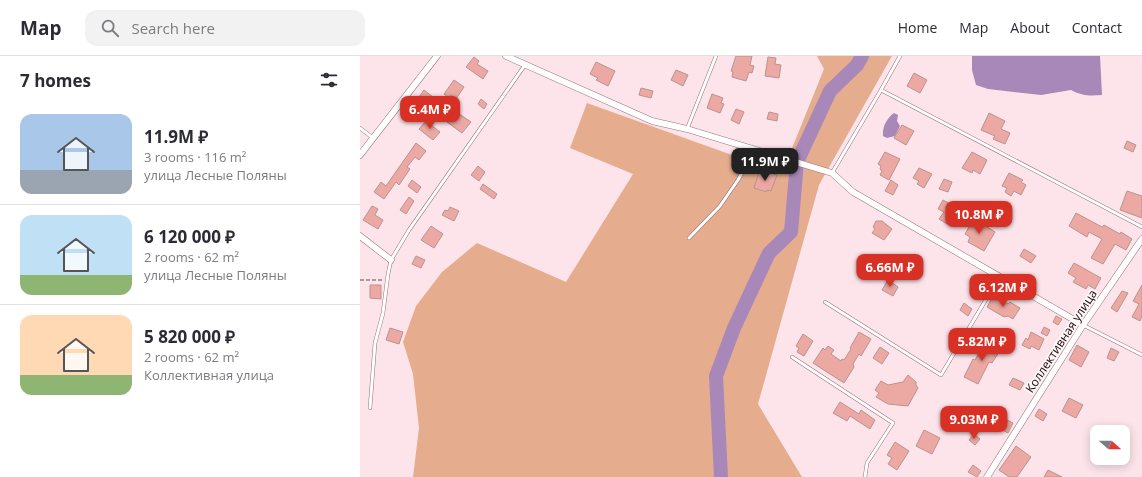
<!DOCTYPE html>
<html lang="en">
<head>
<meta charset="utf-8">
<style>
	:root { --surface:#fff; --page:#f2f2f3; --text:#2b2b33; --muted:#7c7c81; --line:#e1e1e2; --accent:#d93025 }
	body { margin:0; font-family:"Open Sans",sans-serif; background:var(--page); color:var(--text); height:100vh; display:flex; flex-direction:column; font-size:15px; white-space:nowrap }
	* { box-sizing:border-box; margin:0 }
	p { font-size:13px; color:var(--muted) }
	.icon { flex:none; width:22px; height:22px; fill:none; stroke:currentColor; stroke-width:2; stroke-linecap:round; stroke-linejoin:round }
	.map { position:relative; flex:1; overflow:hidden }
	.drawer { display:flex; flex-direction:column; background:var(--surface); width:360px }
	.drawer>* { flex:none }
	.needle { width:26px; rotate:111deg }
	.controls { position:absolute; left:730px; top:369px; display:grid; gap:8px }
	.controls a { display:grid; place-items:center; width:40px; height:40px; border-radius:8px; background:var(--surface); box-shadow:0 2px 10px #0003; font-size:20px }
	.price { position:absolute; translate:-50% -34px; padding:0 9px; border-radius:8px; background:var(--accent); color:#fff; font-size:13px; line-height:26px; filter:drop-shadow(0 1px 2px #0008) }
	.price::after { content:''; position:absolute; left:50%; top:24px; width:12px; height:9px; margin-left:-6px; background:inherit; clip-path:polygon(0 0,100% 0,50% 100%) }
	.price.selected { background:#222; color:#fff }
	ul { padding:0; list-style:none }
	li { display:flex; align-items:center; gap:12px; height:100px; padding:0 20px }
	li+li { border-top:1px solid var(--line) }
	li span { display:grid; place-items:center; flex:none; width:112px; height:80px; border-radius:12px; color:#555 }
	li>.icon { margin-inline-start:auto }
	span .icon { width:48px; height:48px; fill:#fffc; stroke-width:1 }
	li b { font-size:17px }
	h2 { display:flex; justify-content:space-between; align-items:center; height:48px; padding:0 20px; font-size:17px }
	header { display:flex; align-items:center; gap:24px; box-sizing:border-box; height:56px; padding:0 20px; background:var(--surface); border-bottom:1px solid var(--line) }
	header strong { font-size:19px }
	nav { display:flex; gap:22px; margin-inline-start:auto; font-size:14px }
	.search { width:280px; height:36px; background:var(--page); display:flex; align-items:center; gap:10px; box-sizing:border-box; padding:0 14px; border-radius:12px; color:var(--muted); font-size:15px }
	main { display:flex; flex:1; min-height:0 }
	.map>svg:first-child { display:block }
	.forest { fill:#e6ac8e }
	.water { fill:#a888b9 }
	.lines { fill:none; stroke-linecap:round; stroke-linejoin:round }
	.river { stroke:#a888b9; stroke-width:14 }
	.building { fill:#eca9a3; stroke:#b9938f }
	.service-casing { stroke:#97737d; stroke-width:4 }
	.minor-casing { stroke:#97737d; stroke-width:7 }
	.path { stroke:#937f85; stroke-width:1.5; stroke-dasharray:4 2; stroke-linecap:butt }
	.service { stroke:#fff; stroke-width:3 }
	.minor { stroke:#fff; stroke-width:6 }
	.labels { text-anchor:middle; dominant-baseline:central; stroke-width:3.5; stroke-linejoin:round; paint-order:stroke }
	.street-label { font-size:12px; fill:#180b0f; stroke:#fff6f8 }
</style>
</head>
<body>
<header>
<strong>Map</strong>
<div class="search"><svg class="icon" aria-label="search" viewBox="0 0 24 24"><circle cx="10" cy="10" r="6"/><path d="M15 15l6 6"/></svg>Search here</div>
<nav><a>Home</a><a>Map</a><a>About</a><a>Contact</a></nav>
</header>
<main>
<section class="drawer">
<h2>7 homes<svg class="icon" aria-label="filters" viewBox="0 0 24 24"><path d="M4 7h16M4 17h16"/><circle cx="9" cy="7" r="2"/><circle cx="15" cy="17" r="2"/></svg></h2>
<ul>
<li><span style="background:linear-gradient(#a9c7e8 70%,#9aa5b1 0)"><svg class="icon" aria-label="home" viewBox="0 0 24 24"><path d="M3 11l9-7 9 7M6 9v11h12V9"/></svg></span><div><b>11.9M ₽</b><p>3 rooms · 116 m²</p><p>улица Лесные Поляны</p></div></li>
<li><span style="background:linear-gradient(#bfe0f5 75%,#8fb573 0)"><svg class="icon" aria-label="home" viewBox="0 0 24 24"><path d="M3 11l9-7 9 7M6 9v11h12V9"/></svg></span><div><b>6 120 000 ₽</b><p>2 rooms · 62 m²</p><p>улица Лесные Поляны</p></div></li>
<li><span style="background:linear-gradient(#ffd9b3 75%,#8fb573 0)"><svg class="icon" aria-label="home" viewBox="0 0 24 24"><path d="M3 11l9-7 9 7M6 9v11h12V9"/></svg></span><div><b>5 820 000 ₽</b><p>2 rooms · 62 m²</p><p>Коллективная улица</p></div></li>
</ul>
</section>
<div class="map">
<svg width="782" height="421" viewBox="0 0 782 421">
	<rect width="100%" height="100%" fill="#fde4ea"/>
	<path class="forest" d="M457 0H532L459 129 398 348 442 421H49H53L59 372 53 318 43 286 56 250 82 216 117 187 206 226 273 118 210 92 227 47 422 117 464 13Z"/>
	<path class="water" d="M612 0H740L742 39C730 40 722 40 711 34L681 39 628 33 616 29 612 14Z
		M534 57 538 59 537 65 540 70 535 80 527 82 523 80C522 71 527 62 534 57Z"/>
	<g class="lines">
		<path class="river" d="M361 421 356 320 374 272 409 197 431 176 437 106 470 35 497 9 502 0"/>
	</g>
	<path class="building" d="M376 0H392L390 9 394 10 392 17 389 16 386 25 372 21 373 16 371 15Z
		M114 1 119 5 117 8 128 15 123 23 106 11Z
		M408 1 416 2 415 8 421 9 419 22 405 20Z
		M236 6 255 15 248 30 236 24 238 22 230 18Z
		M316 14 328 19 323 30 311 24Z
		M554 17 567 24 560 37 547 30Z
		M94 24 104 31 96 43 91 39 89 42 84 38Z
		M281 32 293 35 291 42 279 39Z
		M64 34 73 41 63 55 54 48Z
		M352 38 363 42 361 47 364 48 360 57 347 52Z
		M121 43 127 48 124 53 118 48Z
		M376 53 384 56 379 68 371 64Z
		M95 55 111 66 102 77 87 66Z
		M409 56 418 58 417 65 407 63Z
		M629 57 645 65 641 73 650 77 645 88 633 83 635 80 621 74Z
		M66 65 80 76 73 84 59 73Z
		M542 69 554 75 546 89 534 82Z
		M767 85 776 89 773 96 764 92Z
		M56 87 66 95 59 104 55 101 47 111 50 113 39 129 36 126 24 143 14 136 21 126 26 130Z
		M525 96 540 103 529 124 520 119 522 115 520 113 521 110 518 108Z
		M612 96 627 104 620 118 613 114 612 117 602 112Z
		M118 110 125 116 119 125 111 119Z
		M559 112 572 118 564 132 557 128 559 125 553 122Z
		M399 116 405 118 406 116 417 119 411 135 407 134 406 136 394 132Z
		M649 117 663 124 661 126 666 129 661 139 654 135 651 140 645 136 647 132 642 130Z
		M584 123 592 126 588 136 579 133Z
		M52 124 61 131 57 137 48 130Z
		M531 124 538 129 533 139 525 135Z
		M123 128 137 138 134 143 120 133Z
		M767 135 782 140V162L760 154Z
		M49 141 54 145 46 158 40 154Z
		M583 144 602 154 597 163 592 160 587 168 579 163 584 156 578 153Z
		M12 150 18 153 15 159 23 164 18 173 3 164Z
		M90 151 99 155 94 165 82 159 85 154 88 155Z
		M716 157 742 171 744 169 760 178 761 176 772 183 766 194 755 188 743 208 731 202 742 183 729 176 727 181 709 170Z
		M613 164 623 170 624 169 635 176 624 195 608 186 610 181 605 178Z
		M516 165H522L532 173 524 184 512 177 515 173 513 171Z
		M71 170 83 178 74 192 61 184Z
		M664 193 676 200 671 207 660 200Z
		M56 200 65 204 61 212 52 208Z
		M714 207 741 222 735 233 728 229 726 233 713 226 716 222 708 217Z
		M622 219 631 225 625 233 617 227Z
		M528 224 538 231 533 240 522 234Z
		M10 229H21V243L10 242Z
		M782 229V260L780 265 772 261 779 248 773 245Z
		M762 235 768 237 757 256 751 252Z
		M634 239 648 248 650 246 660 252 653 263 648 260 644 261 627 251Z
		M604 247 612 253 608 260 600 254Z
		M696 260 702 263 698 269 693 266Z
		M684 271 690 274 687 280 681 277Z
		M30 272 43 276 39 288 26 284Z
		M499 276 511 283 501 300 499 298 493 308 494 311 484 327 453 307 463 292 465 294 468 290 474 294 471 298 481 305 482 303 484 304 491 293 490 292Z
		M671 276 684 283 679 294 671 290 670 293 662 289 666 282 668 284Z
		M443 278 453 285 444 300 437 296 439 292 436 290Z
		M626 284 641 293 632 307 629 306 618 328 604 321 613 303 615 304Z
		M717 289 729 296 721 311 709 304Z
		M520 291 529 297 522 308 513 302Z
		M751 292 759 296 754 305 747 302Z
		M548 319 556 326V329L558 332 548 350 528 348 516 341 519 337 515 334 521 325 528 329 543 326Z
		M653 322 664 327 660 334 649 329Z
		M709 342 723 349 716 362 702 355Z
		M480 346 499 358 501 354 515 364 510 373 490 360 487 365 473 357Z
		M679 353 687 358 683 365 675 360Z
		M625 355 639 364 641 361 653 367 648 377 631 368 630 370 627 368 625 372 620 368 621 366 619 364Z
		M564 374 580 382 572 398 556 390Z
		M614 378 620 383 615 389 609 384Z
		M535 386 549 395 537 414 528 408 532 402 527 399Z
		M656 390 671 401 657 421H649L639 414Z
		M613 409 621 415 617 421 608 416Z
		M688 414 702 421H684Z"/>
	<g class="lines">
		<g class="service-casing">
			<path id="service" d="M540 0 521 34 782 171
				M0 72 13 82
				M327 73 356 0
				M472 117 521 34
				M329 182 360 150 378 124 395 93
				M465 246 581 319 640 220
				M723 269 782 299
				M432 301 533 367 507 407 505 421
				M10 352 15 287 23 257 28 218 31 204 49 174 165 9"/>
		</g>
		<g class="minor-casing">
			<path id="minor" d="M146 0 292 65 327 73 472 117 493 136 723 269
				M0 99 77 0
				M0 180 31 204
				M627 421 723 269 782 183"/>
		</g>
		<path class="path" d="M0 224H22"/>
		<use href="#service" class="service"/>
		<use href="#minor" class="minor"/>
	</g>
	<g class="labels">
		<g class="street-label">
			<text transform="translate(701 285) rotate(-57)">Коллективная улица</text>
		</g>
	</g>
</svg>
<div class="controls">
<a><svg class="needle" viewBox="-14 -14 28 28"><path d="M0-13l5 13h-10z" fill="#e53935"/><path d="M0 13l5-13h-10z" fill="#7c7c81"/></svg></a>
</div>
<b class="price" style="left:70px;top:74px">6.4M ₽</b>
<b class="price selected" style="left:405px;top:126px">11.9M ₽</b>
<b class="price" style="left:619px;top:179px">10.8M ₽</b>
<b class="price" style="left:530px;top:232px">6.66M ₽</b>
<b class="price" style="left:643px;top:252px">6.12M ₽</b>
<b class="price" style="left:622px;top:306px">5.82M ₽</b>
<b class="price" style="left:614px;top:384px">9.03M ₽</b>
</div>
</main>
</body>
</html>
